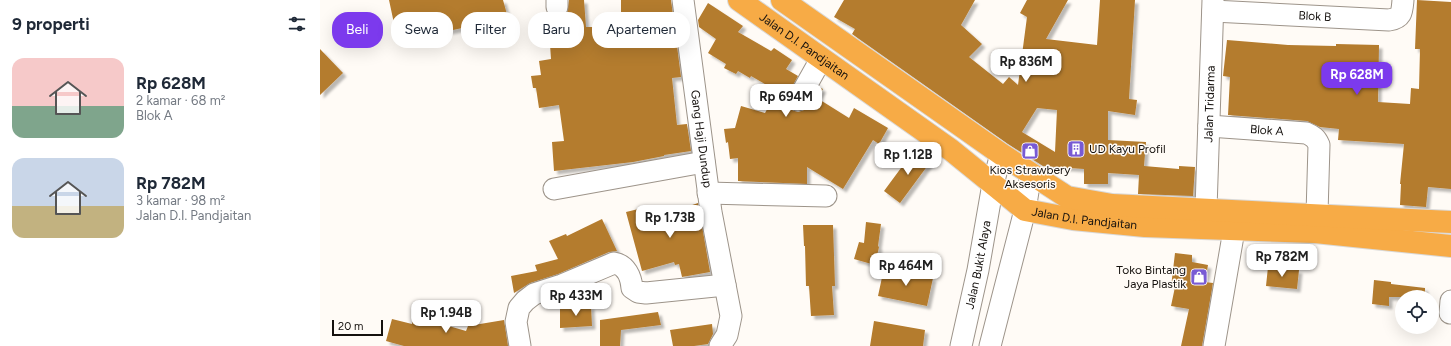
<!DOCTYPE html>
<html lang="id">
<head>
<meta charset="utf-8">
<style>
	:root { --surface:#fff; --page:#f2f2f3; --text:#1f2937; --muted:#747a83; --accent:#7c3aed }
	body { margin:0; font-family:Figtree,sans-serif; background:var(--page); color:var(--text); height:100vh; display:flex; flex-direction:column; font-size:15px; white-space:nowrap }
	* { box-sizing:border-box; margin:0 }
	p { font-size:13px; color:var(--muted) }
	.icon { flex:none; width:22px; height:22px; fill:none; stroke:currentColor; stroke-width:2; stroke-linecap:round; stroke-linejoin:round }
	.map { position:relative; flex:1; overflow:hidden }
	.sheet { display:flex; flex-direction:column; background:var(--surface); width:320px }
	.sheet>* { flex:none }
	.guide { position:absolute; left:12px; top:12px; width:380px; height:36px; display:flex; gap:8px }
	.fabs { position:absolute; left:1075px; top:290px; display:grid; gap:8px }
	.fabs a { display:grid; place-items:center; width:44px; height:44px; border-radius:50%; background:var(--surface); box-shadow:0 4px 16px #0002; font-size:20px }
	.scale { position:absolute; left:12px; bottom:10px; width:51px; box-sizing:border-box; padding-left:4px; border:2px solid #15110e; border-top:0; font-size:11px; line-height:14px; white-space:nowrap; color:#15110e; -webkit-text-stroke:3px #fffbf6; paint-order:stroke }
	.price { position:absolute; translate:-50% -34px; padding:0 9px; border-radius:8px; background:#fff; color:#222; font-size:13px; line-height:26px; filter:drop-shadow(0 1px 2px #0008) }
	.price::after { content:''; position:absolute; left:50%; top:24px; width:12px; height:9px; margin-left:-6px; background:inherit; clip-path:polygon(0 0,100% 0,50% 100%) }
	.price.current { background:var(--accent); color:#fff }
	ul { padding:0; list-style:none }
	li { display:flex; align-items:center; gap:12px; height:100px; padding:0 12px }
	li span { display:grid; place-items:center; flex:none; width:112px; height:80px; border-radius:12px; color:#555 }
	li>.icon { margin-inline-start:auto }
	span .icon { width:48px; height:48px; fill:#fffc; stroke-width:1 }
	li b { font-size:17px }
	h2 { display:flex; justify-content:space-between; align-items:center; height:48px; padding:0 12px; font-size:17px }
	.pill { padding:0 14px; border-radius:16px; background:var(--surface); box-shadow:0 4px 16px #0002; font-size:14px; line-height:36px }
	.pill.current { background:var(--accent); color:#fff }
	main { display:flex; flex:1; min-height:0 }
	.map>svg:first-child { display:block }
	.building { fill:#b47b2d; fill-rule:evenodd; filter:url(#shadow) }
	.lines { fill:none; stroke-linecap:round; stroke-linejoin:round }
	.minor-casing { stroke:#9d948a; stroke-width:23 }
	.highway-casing { stroke:#dad9d8; stroke-width:24 }
	.minor { stroke:#fff; stroke-width:21 }
	.highway { stroke:#f7ab46; stroke-width:22 }
	.labels { text-anchor:middle; dominant-baseline:central; stroke-width:3; stroke-linejoin:round; paint-order:stroke }
	.street-label { font-size:12px; fill:#15110e; stroke:#fffbf6 }
	.poi-label { font-size:12px; fill:#15110e; stroke:#fffbf6; text-anchor:start }
</style>
</head>
<body>
<main>
<section class="sheet">
<h2>9 properti<svg class="icon" aria-label="filters" viewBox="0 0 24 24"><path d="M4 7h16M4 17h16"/><circle cx="9" cy="7" r="2"/><circle cx="15" cy="17" r="2"/></svg></h2>
<ul>
<li><span style="background:linear-gradient(#f6c9c9 60%,#7fa58c 0)"><svg class="icon" aria-label="home" viewBox="0 0 24 24"><path d="M3 11l9-7 9 7M6 9v11h12V9"/></svg></span><div><b>Rp 628M</b><p>2 kamar · 68 m²</p><p>Blok A</p></div></li>
<li><span style="background:linear-gradient(#c9d6e8 60%,#c2b280 0)"><svg class="icon" aria-label="home" viewBox="0 0 24 24"><path d="M3 11l9-7 9 7M6 9v11h12V9"/></svg></span><div><b>Rp 782M</b><p>3 kamar · 98 m²</p><p>Jalan D.I. Pandjaitan</p></div></li>
</ul>
</section>
<div class="map">
<svg width="1131" height="346" viewBox="0 0 1131 346">
	<defs>
		<filter id="shadow"><feDropShadow dx="3.5" dy="3.5" stdDeviation="1" flood-color="#0004"/></filter>
	</defs>
	<rect width="100%" height="100%" fill="#fffbf6"/>
	<path class="building" d="M69 0H183L188 18 78 42Z
		M249 0H264L266 27H301V0H351L361 77 352 78 357 125 367 124 371 151 344 155V156L313 162 234 171 232 142 244 141 239 105 219 108 216 88H213L211 76 221 75 219 61 231 59 229 30 249 28 247 13Z
		M524 0H655L641 25 662 44 649 57 683 84 689 77 698 85 707 17 700 13 707 0H748L726 39 777 45 780 0H815L809 99 817 100 815 115 788 111V140L826 142 824 166 859 169V166L875 167 873 196 818 194 819 175 788 173V184H764V169L723 166 688 144 532 34 535 29 514 17ZM717 108 737 110 735 152 702 132Z
		M1097 0 1131 2V189L1108 187 1106 207 1080 205 1081 184H1080L1084 144 1018 140 1019 129 1000 127 987 121 908 115 910 77 903 76 907 40 968 45 1016 46V44L1059 45 1058 102 1090 104 1091 88 1099 89 1100 49H1095Z
		M388 3 423 26 418 32 451 51 454 48 472 60 466 69 478 76 468 94 466 100 468 106 472 110 478 112 484 110 488 106 499 87 503 89 497 98 529 118 534 108 568 128 559 144 553 140 523 189 487 167V184L418 181V158L410 159 408 142 406 143 404 129 415 128 421 106 445 113 457 91 431 76 430 78 418 71 416 74 404 68 406 64 388 53 396 39 379 27 378 20Z
		M0 49 23 73 0 95Z
		M595 149 611 161 580 203 564 191Z
		M378 203 390 272 362 277 359 264 355 265 354 262 322 271 306 212 335 205 338 217Z
		M282 219 297 251 289 252 238 274 210 283 194 293 191 276 217 271 215 265 238 259 229 241 246 234 247 236Z
		M546 222 561 224 558 246 559 247 555 265 534 259 539 242 544 243Z
		M483 225H513L515 286H512L514 315 491 316 489 286H486L485 246H484Z
		M855 253 872 255V262L888 265 885 282 893 283 882 346H861L869 309 851 306 855 287H851Z
		M948 267 979 270 977 289 946 286Z
		M564 268 613 278 607 306 558 296Z
		M1054 280 1071 282V284L1105 288V297H1069V306L1052 304Z
		M271 306 272 326 240 328V308Z
		M338 312 341 325 301 330 300 346H280V320Z
		M94 316 146 331 148 326 184 320 188 346H84L66 341 72 319 92 324Z
		M554 321 605 330 603 346H550Z
		M392 324 393 334 388 344 374 346H353L350 330Z"/>
	<g class="lines">
		<g class="minor-casing">
			<g id="minor">
				<path d="M237 0V7"/>
				<path id="s1" d="M363 0 391 212 411 316 407 335 400 346"/>
				<path id="s2" d="M893 11 1069 20C1082 18 1082 12 1083 0"/>
				<path d="M478 100 501 59"/>
				<path id="s3" d="M889 126 986 133C993 136 996 138 999 145L997 214 995 232"/>
				<path d="M234 189 384 162"/>
				<path d="M388 193 506 196"/>
				<path id="s4" d="M886 209 893 0"/>
				<path d="M1130 313 1131 301"/>
				<path d="M200 346 196 322 199 308 205 301 214 294 242 285 294 263C306 265 311 277 312 288L318 292 326 293 405 285"/>
				<path id="s5" d="M641 346 658 270 673 184 681 154"/>
				<path d="M670 346 705 210 711 173"/>
				<path d="M894 346 914 230"/>
			</g>
		</g>
		<g class="highway-casing">
			<g id="highway">
				<path id="s6" d="M419 0 631 150 705 210 753 219 825 226 995 232 1131 246"/>
				<path d="M462 0 681 154 747 197 792 205 1131 222"/>
			</g>
		</g>
		<use href="#minor" class="minor"/>
		<use href="#highway" class="highway"/>
	</g>
	<defs>
		<g id="building-square" transform="scale(0.9)"><rect x="-9" y="-9" width="18" height="18" rx="4" fill="#785ad4" stroke="#fffbf6"/><path d="M-4-6H4V6H1V3H-1V6H-4ZM-2.5-4.3h1.7v1.8h-1.7ZM.8-4.3h1.7v1.8H.8ZM-2.5-1h1.7V.8h-1.7ZM.8-1h1.7V.8H.8Z" fill="#fff"/></g>
		<g id="shop-square" transform="scale(0.9)"><rect x="-9" y="-9" width="18" height="18" rx="4" fill="#785ad4" stroke="#fffbf6"/><path d="M-5-2.5h2.3a2.7 3.5 0 0 1 5.4 0H5L5.5 6h-11ZM-1.5-2.5h3a1.5 2.3 0 0 0-3 0Z" fill="#fff"/></g>
	</defs>
	<g fill-rule="evenodd">
		<use href="#building-square" x="756" y="149"/>
		<use href="#shop-square" x="710" y="151"/>
		<use href="#shop-square" x="879" y="277"/>
	</g>
	<g class="labels">
		<g class="street-label">
			<text stroke="none"><textPath href="#s2" startOffset="102">Blok B</textPath></text>
			<text stroke="none"><textPath href="#s6" startOffset="80">Jalan D.I. Pandjaitan</textPath></text>
			<text stroke="none"><textPath href="#s4" startOffset="105">Jalan Tridarma</textPath></text>
			<text stroke="none"><textPath href="#s3" startOffset="58">Blok A</textPath></text>
			<text stroke="none"><textPath href="#s1" startOffset="140">Gang Haji Dundup</textPath></text>
			<text stroke="none"><textPath href="#s6" startOffset="415">Jalan D.I. Pandjaitan</textPath></text>
			<text stroke="none"><textPath href="#s5" startOffset="83">Jalan Bukit Alaya</textPath></text>
		</g>
		<g class="poi-label">
			<text x="769" y="149">UD Kayu Profil</text>
			<text x="710" y="170" text-anchor="middle">Kios Strawbery<tspan x="710" dy="14">Aksesoris</tspan></text>
			<text x="866" y="270" text-anchor="end">Toko Bintang<tspan x="866" dy="14">Jaya Plastik</tspan></text>
		</g>
	</g>
</svg>
<div class="fabs">
<a><svg class="icon" aria-label="locate" viewBox="0 0 24 24"><circle cx="12" cy="12" r="6"/><path d="M12 2v4M12 18v4M2 12h4M18 12h4"/></svg></a>
</div>
<div class="scale">20 m</div>
<b class="price" style="left:706px;top:83px">Rp 836M</b>
<b class="price current" style="left:1037px;top:96px">Rp 628M</b>
<b class="price" style="left:466px;top:118px">Rp 694M</b>
<b class="price" style="left:588px;top:176px">Rp 1.12B</b>
<b class="price" style="left:350px;top:239px">Rp 1.73B</b>
<b class="price" style="left:962px;top:278px">Rp 782M</b>
<b class="price" style="left:586px;top:287px">Rp 464M</b>
<b class="price" style="left:256px;top:317px">Rp 433M</b>
<b class="price" style="left:126px;top:334px">Rp 1.94B</b>
<div class="guide">
<a class="pill current">Beli</a>
<a class="pill">Sewa</a>
<a class="pill">Filter</a>
<a class="pill">Baru</a>
<a class="pill">Apartemen</a>
</div>
</div>
</main>
</body>
</html>
